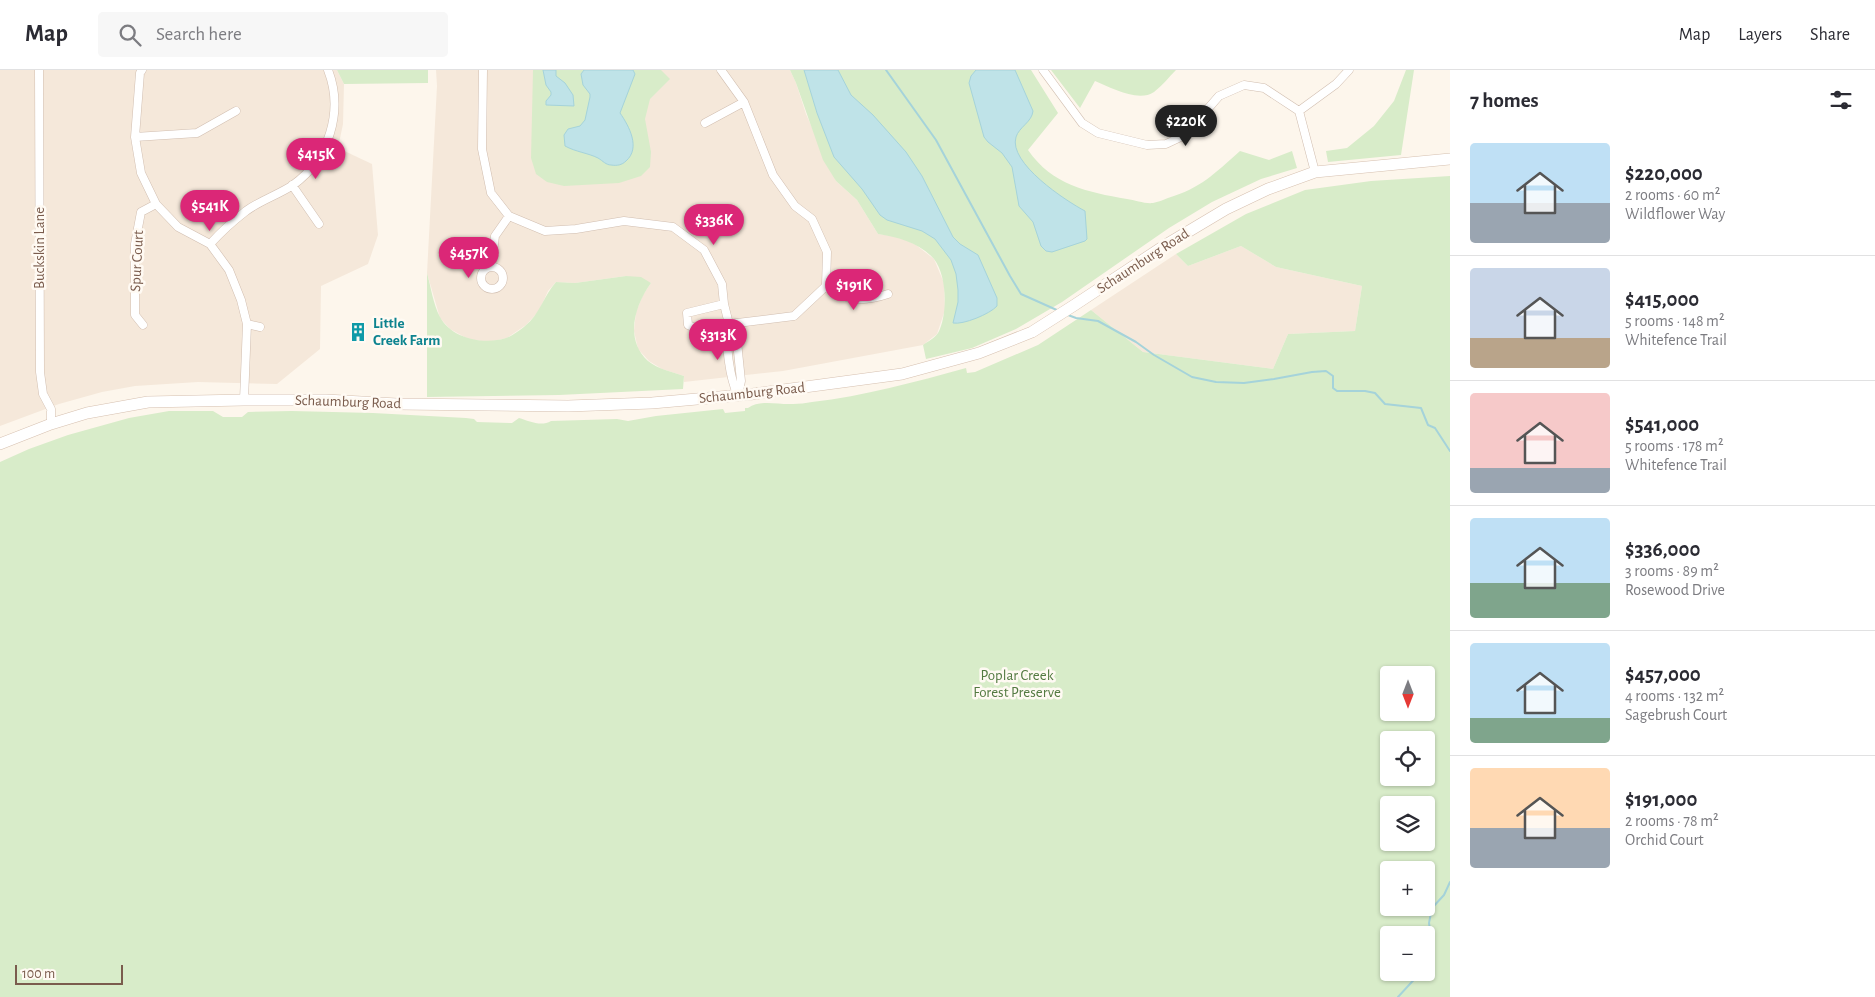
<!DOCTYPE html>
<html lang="en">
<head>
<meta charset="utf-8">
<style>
	:root { --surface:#fff; --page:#f7f7f7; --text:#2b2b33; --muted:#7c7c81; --line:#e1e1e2; --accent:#db2777 }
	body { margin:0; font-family:"Alegreya Sans",sans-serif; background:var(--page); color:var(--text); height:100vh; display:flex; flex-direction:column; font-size:19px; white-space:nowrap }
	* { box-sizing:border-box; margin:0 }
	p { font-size:16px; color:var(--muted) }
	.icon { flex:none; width:28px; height:28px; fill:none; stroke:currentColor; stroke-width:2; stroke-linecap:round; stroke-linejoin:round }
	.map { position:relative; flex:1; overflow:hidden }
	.sheet { display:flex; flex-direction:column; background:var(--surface); width:425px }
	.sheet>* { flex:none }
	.needle { width:32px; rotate:180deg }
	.buttons { position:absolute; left:1380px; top:596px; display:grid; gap:10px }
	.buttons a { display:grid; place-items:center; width:55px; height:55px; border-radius:5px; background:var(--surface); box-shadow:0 1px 4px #0004; font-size:25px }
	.scale { position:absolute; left:15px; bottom:12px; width:108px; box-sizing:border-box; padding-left:5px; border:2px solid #7a5c4d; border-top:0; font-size:14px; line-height:18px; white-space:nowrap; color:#7a5c4d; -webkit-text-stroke:4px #fffaf3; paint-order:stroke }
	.price { position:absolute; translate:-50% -42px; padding:0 11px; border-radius:18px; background:var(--accent); color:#fff; font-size:16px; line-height:32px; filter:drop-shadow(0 1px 2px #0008) }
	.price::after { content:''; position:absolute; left:50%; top:30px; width:15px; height:11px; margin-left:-8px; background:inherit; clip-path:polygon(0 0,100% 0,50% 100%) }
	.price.on { background:#222; color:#fff }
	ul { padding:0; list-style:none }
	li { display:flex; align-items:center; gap:15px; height:125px; padding:0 20px }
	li+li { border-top:1px solid var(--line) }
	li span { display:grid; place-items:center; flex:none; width:140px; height:100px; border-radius:5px; color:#555 }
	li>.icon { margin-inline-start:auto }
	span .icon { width:60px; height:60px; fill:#fffc; stroke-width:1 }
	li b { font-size:21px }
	h2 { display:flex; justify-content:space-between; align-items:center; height:60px; padding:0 20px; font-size:21px }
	header { display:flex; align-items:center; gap:30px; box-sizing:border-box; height:70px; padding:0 25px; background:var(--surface); border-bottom:1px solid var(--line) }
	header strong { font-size:24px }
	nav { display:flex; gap:28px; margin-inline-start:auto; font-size:18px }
	.search { width:350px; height:45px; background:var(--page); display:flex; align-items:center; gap:12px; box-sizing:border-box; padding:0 18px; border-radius:5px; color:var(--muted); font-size:19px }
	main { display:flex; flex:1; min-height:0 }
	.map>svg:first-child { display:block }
	.residential { fill:#f5e8da }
	.green { fill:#d8ecc9; fill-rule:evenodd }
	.water { fill:#bfe3e8; stroke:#a5d3da }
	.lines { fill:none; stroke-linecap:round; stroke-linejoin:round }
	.stream { stroke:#a5d3da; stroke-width:2 }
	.minor-casing { stroke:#d1beb0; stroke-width:9 }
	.secondary-casing { stroke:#d6c0b0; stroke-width:12 }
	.minor { stroke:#fff; stroke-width:8 }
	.secondary { stroke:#fff; stroke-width:11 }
	.labels { text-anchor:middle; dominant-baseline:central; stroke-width:5; stroke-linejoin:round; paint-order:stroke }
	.street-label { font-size:15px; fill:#7a5c4d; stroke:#fffaf3 }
	.culture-label { font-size:15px; font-weight:bold; fill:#0d838f; stroke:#fffaf3; text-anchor:start }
	.park-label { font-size:15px; fill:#537a41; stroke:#fffaf3 }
</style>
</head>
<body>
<header>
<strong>Map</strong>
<div class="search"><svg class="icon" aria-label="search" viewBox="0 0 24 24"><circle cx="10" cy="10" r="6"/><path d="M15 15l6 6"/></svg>Search here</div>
<nav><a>Map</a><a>Layers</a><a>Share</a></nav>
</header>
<main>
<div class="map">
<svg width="1450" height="927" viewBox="0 0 1450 927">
	<rect width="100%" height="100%" fill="#fdf6ec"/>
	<path class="residential" d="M0 0H337L344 14 343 54 338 78 372 94 378 165 368 194 321 216 320 279 277 314 198 312 135 316 102 322 59 334 0 356Z
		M436 0H790L796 13 806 44 836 111 857 130 878 164 900 167 916 175 934 189 944 213 945 240 937 264 923 275 783 301 684 312V306L662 299 649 291 638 279 634 261 636 242 643 225 651 213 626 206 575 213 556 212 548 221 539 241 526 255 507 268 488 272 468 269 450 259 440 248 427 203 437 16Z
		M1241 176 1276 197 1362 216 1355 261 1288 264 1273 299 1143 282 1091 240 1176 184 1188 196Z"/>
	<path class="green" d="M337 0H428V13L344 14Z
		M533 0H661L670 9 650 29 645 49 651 82 650 97 641 106 619 113 564 116 547 112 536 104 531 88Z
		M790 0H1031L1058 43 1028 80C1052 115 1087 122 1127 129 1135 130 1145 134 1153 133 1158 132 1163 130 1168 128 1201 118 1214 104 1240 81L1269 90 1292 81 1297 98 1261 109 1212 132 1169 158 1062 232 1016 259 972 278 926 289 923 275C927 272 935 268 938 263 948 245 947 205 934 189 920 173 898 167 878 164L857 130 836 111 823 90 796 13Z
		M1051 0H1176C1169 7 1162 16 1154 22 1138 33 1110 17 1095 11L1080 38Z
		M1406 0H1414L1401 85 1328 92 1326 81 1347 78 1374 56 1394 31Z
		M1450 106V927H0V392L29 379 68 365 129 348 169 341H213L223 347H242L248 342 292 341 373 343 466 348 474 349 477 352 512 353 519 348C529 351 541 357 551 351L617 349 628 351 656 346 723 339 725 343 745 341V338H748C761 329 778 335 793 334 799 334 806 333 812 332 864 326 915 312 966 298L967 303 975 302 1038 275 1091 240 1143 282 1273 299 1288 264 1355 261 1362 216 1276 197 1241 176 1188 196 1176 184 1246 144 1305 120 1371 111ZM1389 605H1426V642H1389ZM1389 670H1426V708H1389ZM1389 735H1426V772H1389ZM1389 800H1426V838H1389ZM1389 865H1426V902H1389Z
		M427 203C431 217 433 234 440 247 452 269 484 275 506 268 512 266 520 260 525 256 540 244 544 225 556 212L575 213 626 206 641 207 651 213C635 235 624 269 648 291 658 299 672 302 684 306L683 319 559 325 427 327Z"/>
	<path class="water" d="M543 0H556V6L565 13 573 25 574 36 546 35V31L551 25V22L546 15Z
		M584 0H633L635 4 620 43C629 56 641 78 626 91 622 95 617 96 611 95 606 95 603 91 598 88 588 83 576 82 565 76L564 65 568 59 580 56 585 50 590 27V24L583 15 581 4Z
		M804 0H838L851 25 873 45 906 82 922 106 953 167 960 174 978 185 997 228V236C990 244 963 255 953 253L958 232V220L956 204 951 190 935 169 922 161 887 150 880 145 862 119 834 87 817 43Z
		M976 0H1015L1033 41C1032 52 1019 57 1016 67 1008 93 1066 131 1085 141L1087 169 1085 171 1052 182 1046 181 1041 176 1033 152 1019 136 1012 97 1002 83 988 72 984 67 969 13 971 6Z"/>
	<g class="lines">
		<path class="stream" d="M886 0 936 70 1010 206 1021 224 1059 241
			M1068 245 1076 248 1098 251 1136 272 1154 285 1192 307 1216 312 1244 313 1274 309 1312 302 1326 301 1333 306V318L1337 321H1365L1375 323 1385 334 1421 338 1428 355 1435 358 1450 381
			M1426 896 1434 887 1429 853 1432 838 1444 825 1450 812
			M1398 927 1421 902"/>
		<g class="minor-casing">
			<path id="minor" d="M39 0 40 302 43 324 51 339V354
				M142 0 140 3 135 67 141 103 156 134 178 157 210 174 229 200 241 230 247 254 244 330
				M483 0 482 79 491 123 509 146 545 161 576 159 624 151 673 157 704 180 722 214 724 234 729 254 794 246 826 216 827 182 812 149 795 136 773 105 744 32 721 0
				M1043 0 1082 53 1098 63 1147 75 1166 74 1185 65 1219 26 1244 15 1264 18 1299 41 1315 102
				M1299 41 1336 14 1349 0
				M705 53 744 32
				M135 67 197 63 236 41
				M292 115 319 154
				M210 174C221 162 233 151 246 141 261 130 278 125 293 115 329 89 344 41 328 0
				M481 208a11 11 0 1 1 22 0a11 11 0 1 1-22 0Z
				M491 197 495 166 509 146
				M826 216C847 232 864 232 888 224
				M724 234 687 243 688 255 701 260 729 254
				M247 254 260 257
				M729 254 736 262 741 311 738 326
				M729 254C724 271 730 309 738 326
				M143 255 135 245V174L141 142 156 134"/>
		</g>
		<g class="secondary-casing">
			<path id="secondary" d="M0 374 51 354 87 343 148 332 244 330H326L397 334 568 336 652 333 753 324 902 304 979 283 1032 262 1073 236 1164 176 1226 139 1268 119 1315 102 1450 89"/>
		</g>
		<use href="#minor" class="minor"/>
		<use href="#secondary" class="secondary"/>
	</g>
	<defs>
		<g id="building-bare" transform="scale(1.5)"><path d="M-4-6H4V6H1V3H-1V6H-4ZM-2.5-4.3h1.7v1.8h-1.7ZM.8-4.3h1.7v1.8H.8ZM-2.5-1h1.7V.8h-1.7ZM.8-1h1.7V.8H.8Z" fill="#0f9aa8" stroke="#fffaf3" stroke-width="2.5" paint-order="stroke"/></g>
	</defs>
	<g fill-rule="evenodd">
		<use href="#building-bare" x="358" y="262"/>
	</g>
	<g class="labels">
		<g class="street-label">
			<text transform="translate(39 178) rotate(-90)">Buckskin Lane</text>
			<text transform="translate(137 191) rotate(-87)">Spur Court</text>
			<text transform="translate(1143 191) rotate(-33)">Schaumburg Road</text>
			<text transform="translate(752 323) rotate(-6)">Schaumburg Road</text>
			<text transform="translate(348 332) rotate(2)">Schaumburg Road</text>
		</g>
		<g class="culture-label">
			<text x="373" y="253">Little<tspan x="373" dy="17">Creek Farm</tspan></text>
		</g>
		<g class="park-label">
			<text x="1017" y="605">Poplar Creek<tspan x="1017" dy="17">Forest Preserve</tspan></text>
		</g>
	</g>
</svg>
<div class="buttons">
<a><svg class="needle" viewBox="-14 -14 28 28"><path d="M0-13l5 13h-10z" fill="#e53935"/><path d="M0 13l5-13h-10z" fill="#7c7c81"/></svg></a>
<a><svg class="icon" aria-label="locate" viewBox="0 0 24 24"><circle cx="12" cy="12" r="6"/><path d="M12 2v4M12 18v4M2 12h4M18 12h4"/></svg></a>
<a><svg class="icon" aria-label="layers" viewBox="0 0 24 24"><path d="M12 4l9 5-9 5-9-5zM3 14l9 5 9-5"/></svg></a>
<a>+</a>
<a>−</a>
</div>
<div class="scale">100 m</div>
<b class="price on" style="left:1186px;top:77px">$220K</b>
<b class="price" style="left:316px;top:110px">$415K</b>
<b class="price" style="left:210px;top:162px">$541K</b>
<b class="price" style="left:714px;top:176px">$336K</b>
<b class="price" style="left:469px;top:209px">$457K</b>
<b class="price" style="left:854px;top:241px">$191K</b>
<b class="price" style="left:718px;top:291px">$313K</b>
</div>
<section class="sheet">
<h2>7 homes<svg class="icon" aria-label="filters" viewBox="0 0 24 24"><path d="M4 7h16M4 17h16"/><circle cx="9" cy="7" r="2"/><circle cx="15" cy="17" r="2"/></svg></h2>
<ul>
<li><span style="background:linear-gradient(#bfe0f5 60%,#9aa5b1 0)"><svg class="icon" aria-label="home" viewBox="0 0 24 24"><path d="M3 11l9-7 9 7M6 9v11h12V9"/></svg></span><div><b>$220,000</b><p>2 rooms · 60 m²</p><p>Wildflower Way</p></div></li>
<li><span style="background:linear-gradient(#c9d6e8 70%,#b9a48a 0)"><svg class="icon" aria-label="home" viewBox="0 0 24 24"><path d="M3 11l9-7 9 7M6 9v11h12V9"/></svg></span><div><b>$415,000</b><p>5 rooms · 148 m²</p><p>Whitefence Trail</p></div></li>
<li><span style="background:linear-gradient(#f6c9c9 75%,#9aa5b1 0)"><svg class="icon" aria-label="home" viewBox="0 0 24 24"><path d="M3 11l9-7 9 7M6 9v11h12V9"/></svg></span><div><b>$541,000</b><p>5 rooms · 178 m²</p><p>Whitefence Trail</p></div></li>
<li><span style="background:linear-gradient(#bfe0f5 65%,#7fa58c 0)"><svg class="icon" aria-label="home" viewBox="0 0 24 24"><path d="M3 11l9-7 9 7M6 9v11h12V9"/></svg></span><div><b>$336,000</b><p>3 rooms · 89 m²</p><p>Rosewood Drive</p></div></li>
<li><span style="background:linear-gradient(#bfe0f5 75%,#7fa58c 0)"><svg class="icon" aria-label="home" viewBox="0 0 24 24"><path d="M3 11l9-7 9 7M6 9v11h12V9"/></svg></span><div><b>$457,000</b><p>4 rooms · 132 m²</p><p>Sagebrush Court</p></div></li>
<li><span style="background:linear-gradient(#ffd9b3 60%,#9aa5b1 0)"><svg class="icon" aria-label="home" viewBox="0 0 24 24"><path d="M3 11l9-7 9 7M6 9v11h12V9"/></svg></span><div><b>$191,000</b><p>2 rooms · 78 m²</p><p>Orchid Court</p></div></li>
</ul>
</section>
</main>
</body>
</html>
